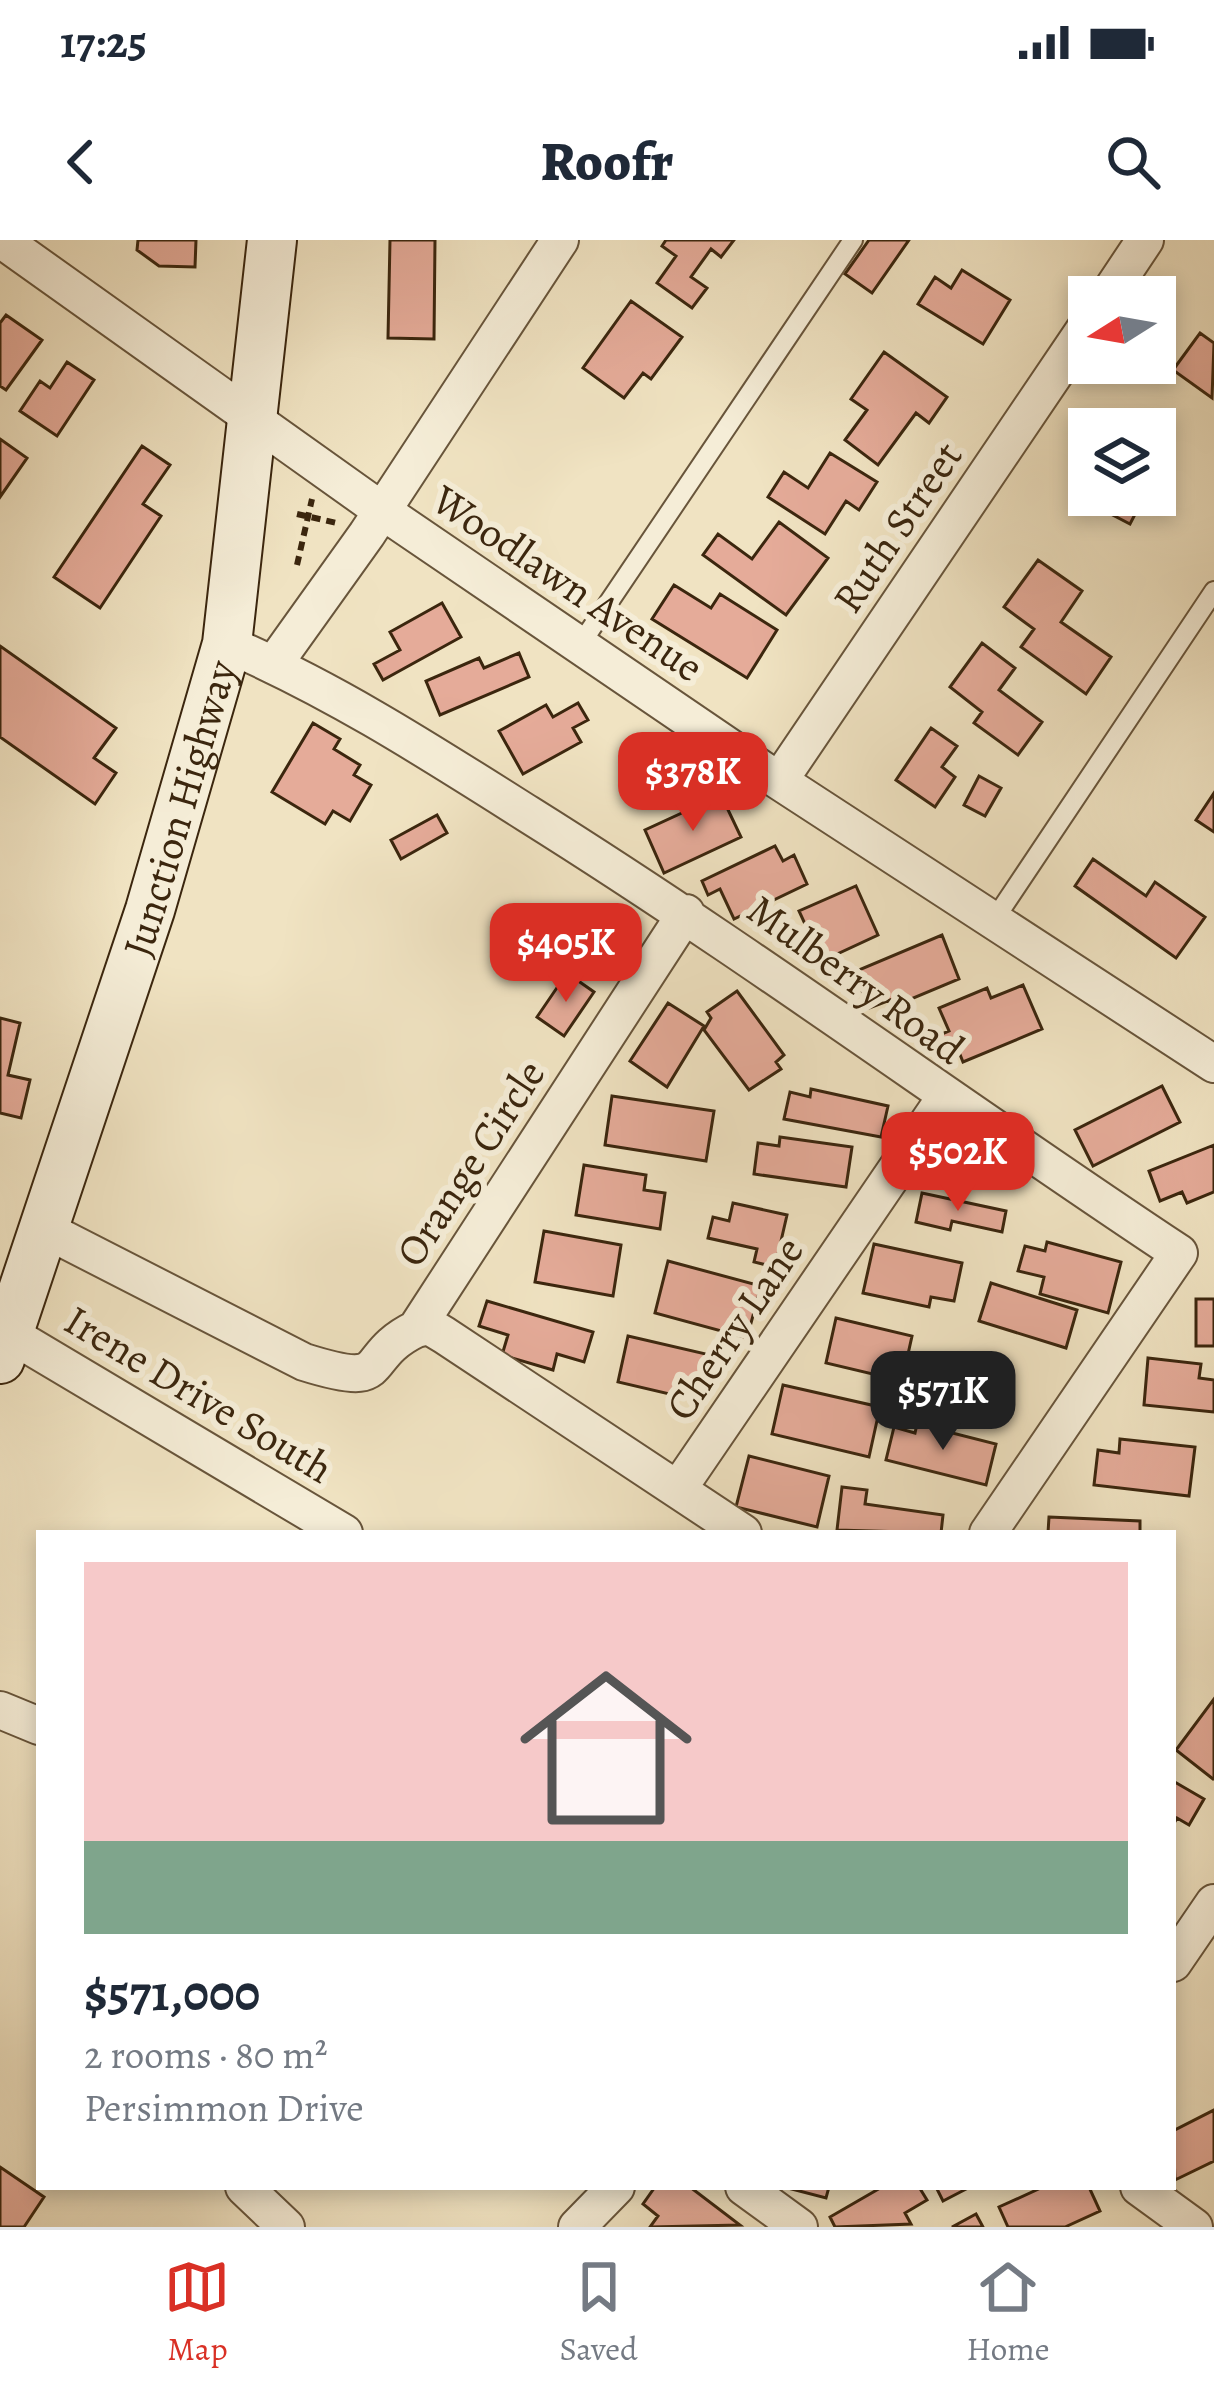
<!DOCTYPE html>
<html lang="en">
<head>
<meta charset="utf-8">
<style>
	:root { --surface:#fff; --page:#f6f6f7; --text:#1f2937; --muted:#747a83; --line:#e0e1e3; --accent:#d93025 }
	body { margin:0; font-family:Alegreya,serif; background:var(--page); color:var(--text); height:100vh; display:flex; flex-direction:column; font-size:45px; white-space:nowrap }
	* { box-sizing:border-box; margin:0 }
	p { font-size:39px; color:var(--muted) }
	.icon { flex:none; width:66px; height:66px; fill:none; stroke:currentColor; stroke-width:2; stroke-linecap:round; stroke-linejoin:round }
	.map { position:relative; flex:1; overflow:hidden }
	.drawer { position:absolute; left:36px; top:1290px; width:1140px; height:660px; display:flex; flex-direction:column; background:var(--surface); border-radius:0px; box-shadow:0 6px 18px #0003 }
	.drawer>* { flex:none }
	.needle { width:78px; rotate:259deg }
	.fabs { position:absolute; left:1068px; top:36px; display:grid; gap:24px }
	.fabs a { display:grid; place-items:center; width:108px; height:108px; border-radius:0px; background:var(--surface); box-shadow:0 6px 18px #0003; font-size:60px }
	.price { position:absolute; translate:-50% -102px; padding:0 27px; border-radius:24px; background:var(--accent); color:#fff; font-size:39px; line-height:78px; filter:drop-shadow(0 3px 6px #0008) }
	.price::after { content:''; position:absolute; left:50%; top:72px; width:36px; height:27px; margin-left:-18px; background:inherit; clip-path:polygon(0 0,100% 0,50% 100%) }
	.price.current { background:#222; color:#fff }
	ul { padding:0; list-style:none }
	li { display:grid; align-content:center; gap:24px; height:636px; padding:0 48px }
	li span { display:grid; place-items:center; height:372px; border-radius:0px; color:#555 }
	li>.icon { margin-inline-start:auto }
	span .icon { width:216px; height:216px; fill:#fffc; stroke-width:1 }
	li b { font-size:51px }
	.status { display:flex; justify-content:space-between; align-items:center; height:84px; padding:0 60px; background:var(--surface); direction:ltr }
	.status svg { height:33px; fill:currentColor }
	header { display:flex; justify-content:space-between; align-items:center; height:156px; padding:0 48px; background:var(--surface); font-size:54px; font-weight:800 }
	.tabs { display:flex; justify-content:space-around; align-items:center; height:168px; border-top:3px solid var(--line); background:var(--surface); font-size:33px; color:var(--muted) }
	.tabs a { display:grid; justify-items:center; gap:6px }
	.tabs .current { color:var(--accent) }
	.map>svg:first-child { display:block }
	.building { fill:#e5ab99; stroke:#3b260e; stroke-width:3 }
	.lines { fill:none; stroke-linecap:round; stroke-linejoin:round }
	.lane-casing { stroke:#68553b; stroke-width:22 }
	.street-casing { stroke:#68553b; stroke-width:40 }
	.secondary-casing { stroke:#3b260e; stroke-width:52 }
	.path { stroke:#3b260e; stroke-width:6; stroke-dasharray:9 6; stroke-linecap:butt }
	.lane { stroke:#f5edd7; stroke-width:18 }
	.street { stroke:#f5edd7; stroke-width:36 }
	.secondary { stroke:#f5edd7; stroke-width:48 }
	.labels { text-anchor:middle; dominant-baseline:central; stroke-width:12; stroke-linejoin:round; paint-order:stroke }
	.street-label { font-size:42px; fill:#3b260e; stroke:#f5edd7 }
</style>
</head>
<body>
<div class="status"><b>17:25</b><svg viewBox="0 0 49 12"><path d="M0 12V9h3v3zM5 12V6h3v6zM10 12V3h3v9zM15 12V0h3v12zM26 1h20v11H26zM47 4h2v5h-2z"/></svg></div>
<header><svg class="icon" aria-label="back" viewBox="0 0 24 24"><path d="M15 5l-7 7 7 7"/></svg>Roofr<svg class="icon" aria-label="search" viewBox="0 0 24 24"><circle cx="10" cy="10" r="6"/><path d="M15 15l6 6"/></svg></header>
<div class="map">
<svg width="1214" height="1987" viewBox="0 0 1214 1987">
	<rect width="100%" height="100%" fill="#f0e3c2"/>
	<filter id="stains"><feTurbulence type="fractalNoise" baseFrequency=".00167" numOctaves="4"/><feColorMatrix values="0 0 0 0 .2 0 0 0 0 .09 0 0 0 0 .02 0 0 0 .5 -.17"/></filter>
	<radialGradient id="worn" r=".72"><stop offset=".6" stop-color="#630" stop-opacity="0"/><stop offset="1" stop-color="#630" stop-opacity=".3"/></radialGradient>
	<path class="building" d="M138 0H196L195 27 159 26 137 10Z
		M390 0H435L434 99 388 98Z
		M666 0H734L721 17 711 9 691 37 707 48 692 68 657 43 676 16 662 6Z
		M869 0H909L872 53 845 34Z
		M962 30 1010 60 983 104 918 64 935 37 951 48Z
		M631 61 682 97 651 139 643 133 624 158 583 128Z
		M6 75 42 100 6 150 0 146V83Z
		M1200 93 1214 103 1212 158 1173 130Z
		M884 112 947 157 929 183 916 173 878 225 845 200 867 170 851 159Z
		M67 122 94 140 57 196 20 171 40 141 50 148Z
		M0 199 27 218 0 257Z
		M142 206 170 225 143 264 161 276 100 368 54 337Z
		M830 213 877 242 859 270 846 261 825 294 768 257 784 232 808 248Z
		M1089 241V255H1145L1130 284 1080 258Z
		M779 282 828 318 786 375 703 315 718 294 752 319Z
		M1038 320 1082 351 1061 382 1111 417 1086 454 1021 407 1034 389 1004 367Z
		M674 345 711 368 720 354 777 390 747 438 652 379Z
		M442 363 461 397 383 440 374 424 400 410 390 392Z
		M982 403 1015 428 999 450 1042 482 1018 515 974 483 982 472 950 447Z
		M0 406 116 488 94 518 116 533 95 564 0 497Z
		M519 413 529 437 440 475 426 441 479 418 484 428Z
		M578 463 588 480 573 488 581 502 523 534 499 491 546 465 553 477Z
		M313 483 340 499 334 509 360 525 354 535 371 545 350 581 333 571 325 584 272 552Z
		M931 488 957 506 942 527 955 537 935 567 896 540Z
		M979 536 1001 548 985 576 964 565Z
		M1214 553V592L1196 580Z
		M721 555 741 597 664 633 645 590Z
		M437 575 447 593 401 619 391 600Z
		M775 606 783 621 794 615 807 644 734 679 720 649 708 655 702 641Z
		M1093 619 1146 656 1155 642 1205 677 1176 718 1075 646Z
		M856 646 878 695 822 721 799 671Z
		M942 695 959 739 892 767 890 760 869 768 854 732Z
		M567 733 594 752 564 796 537 777Z
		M1023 745 1042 789 963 822 959 812 937 821 928 800 949 791 939 768 987 748 991 758Z
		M737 751 784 815 776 822 781 829 749 850 704 790 711 778 707 772Z
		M668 763 704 786 667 847 630 821Z
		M0 778 20 783 8 835 30 840 21 878 0 873Z
		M1162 846 1180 882 1093 926 1075 890Z
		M811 849 888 866 881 897 784 879 790 852 810 857Z
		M612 856 714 871 706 921 605 905Z
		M780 897 852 907 846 947 754 934 758 903 779 906Z
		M1214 905V952L1187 963 1182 952 1160 961 1149 931Z
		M584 925 646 935 644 950 665 953 660 989 576 975Z
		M922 953 1006 971 1002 992 952 981 950 990 916 982Z
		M733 963 787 975 775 1027 754 1022 757 1009 708 998 713 977 729 981Z
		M544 991 621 1005 613 1056 535 1042Z
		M1047 1002 1121 1022 1108 1073 1040 1054 1044 1037 1018 1031 1025 1006 1045 1011Z
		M874 1004 962 1023 954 1061 931 1057 929 1067 863 1053Z
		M668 1021 761 1046 747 1098 655 1073Z
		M991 1043 1077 1070 1066 1108 979 1081Z
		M1196 1059H1214V1106H1196Z
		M487 1061 593 1092 584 1122 557 1114 553 1130 502 1115 508 1095 479 1086Z
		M836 1078 912 1096 902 1141 826 1123Z
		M628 1096 706 1114 695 1160 618 1142Z
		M1148 1118 1201 1124 1199 1138 1214 1140V1172L1144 1165Z
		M946 1132 999 1144 991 1178 938 1166Z
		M783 1145 880 1167 869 1217 772 1194Z
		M917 1184 996 1204 986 1245 886 1220 894 1187 915 1193Z
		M1120 1199 1195 1207 1189 1256 1094 1245 1098 1210 1119 1213Z
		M749 1216 829 1236 817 1287 736 1267Z
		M842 1247 867 1250 865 1264 943 1275 941 1293 837 1290Z
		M1049 1277 1140 1281V1293H1048Z
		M1214 1459V1538L1213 1539 1176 1510Z
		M1173 1541 1204 1559 1189 1585 1177 1578 1173 1585Z
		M1214 1870V1921L1175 1940 1173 1891Z
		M0 1927 44 1957 24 1987H0Z
		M655 1947H690L740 1985 650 1987 658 1976 643 1964Z
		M784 1947H829L826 1958Z
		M882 1947H919L927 1960 905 1973 911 1984 835 1987 830 1977Z
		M936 1947H970L943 1961Z
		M1043 1947H1089L1100 1971 1065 1987H1008L999 1967Z
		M976 1974 983 1987H952Z"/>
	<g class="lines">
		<g class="lane-casing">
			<path id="lane" d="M580 405 853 0
				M994 680 1214 351"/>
		</g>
		<g class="street-casing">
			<path id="street" d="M2 0 381 270 779 541 1214 824
				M1107 57 1145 0
				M227 404C334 450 430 512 528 574 750 713 961 869 1179 1013L988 1293
				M274 424 367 294 560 0
				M779 541 1089 83
				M44 989 304 1122C396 1151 356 1118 416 1089L686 673
				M416 1089 429 1086 444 1095 743 1293
				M8 1093 344 1293
				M678 1249 945 858
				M0 1470 39 1486
				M1173 1723 1214 1663
				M244 1947 286 1987
				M744 1947 799 1987
				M1139 1947 1194 1987
				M577 1987 616 1947"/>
		</g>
		<g class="secondary-casing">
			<g id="secondary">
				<path id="s1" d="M0 1119 150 670 227 404 272 0"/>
			</g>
		</g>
		<path class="path" d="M297 274 337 283
			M297 325 312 259"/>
		<use href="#lane" class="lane"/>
		<use href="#street" class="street"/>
		<use href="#secondary" class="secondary"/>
	</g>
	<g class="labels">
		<g class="street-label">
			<text transform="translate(897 287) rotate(-56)">Ruth Street</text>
			<text transform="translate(568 343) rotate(34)">Woodlawn Avenue</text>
			<text stroke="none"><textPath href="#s1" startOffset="579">Junction Highway</textPath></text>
			<text transform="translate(856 739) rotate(36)">Mulberry Road</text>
			<text transform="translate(470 923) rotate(-57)">Orange Circle</text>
			<text transform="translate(734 1088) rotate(-56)">Cherry Lane</text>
			<text transform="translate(199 1154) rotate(31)">Irene Drive South</text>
		</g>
	</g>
	<rect width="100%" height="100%" filter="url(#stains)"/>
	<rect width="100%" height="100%" fill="url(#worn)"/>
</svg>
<div class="fabs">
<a><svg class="needle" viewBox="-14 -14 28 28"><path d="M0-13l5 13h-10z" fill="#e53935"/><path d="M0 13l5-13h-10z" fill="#747a83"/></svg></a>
<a><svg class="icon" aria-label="layers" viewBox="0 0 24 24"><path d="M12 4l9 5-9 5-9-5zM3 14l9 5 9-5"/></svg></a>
</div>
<b class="price" style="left:693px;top:594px">$378K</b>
<b class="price" style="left:566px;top:765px">$405K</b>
<b class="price" style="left:958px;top:974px">$502K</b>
<b class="price current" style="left:943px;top:1213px">$571K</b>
<section class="drawer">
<ul>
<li><span style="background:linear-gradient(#f6c9c9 75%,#7fa58c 0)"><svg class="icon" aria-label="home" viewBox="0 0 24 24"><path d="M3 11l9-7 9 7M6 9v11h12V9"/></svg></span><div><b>$571,000</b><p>2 rooms · 80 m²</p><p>Persimmon Drive</p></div></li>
</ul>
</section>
</div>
<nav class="tabs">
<a class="current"><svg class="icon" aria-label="map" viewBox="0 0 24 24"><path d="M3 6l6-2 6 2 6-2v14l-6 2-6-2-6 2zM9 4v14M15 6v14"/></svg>Map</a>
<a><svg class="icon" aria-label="saved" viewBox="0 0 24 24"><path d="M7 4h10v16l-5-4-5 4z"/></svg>Saved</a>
<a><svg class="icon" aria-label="home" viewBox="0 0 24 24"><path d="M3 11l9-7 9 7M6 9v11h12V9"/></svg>Home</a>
</nav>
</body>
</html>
